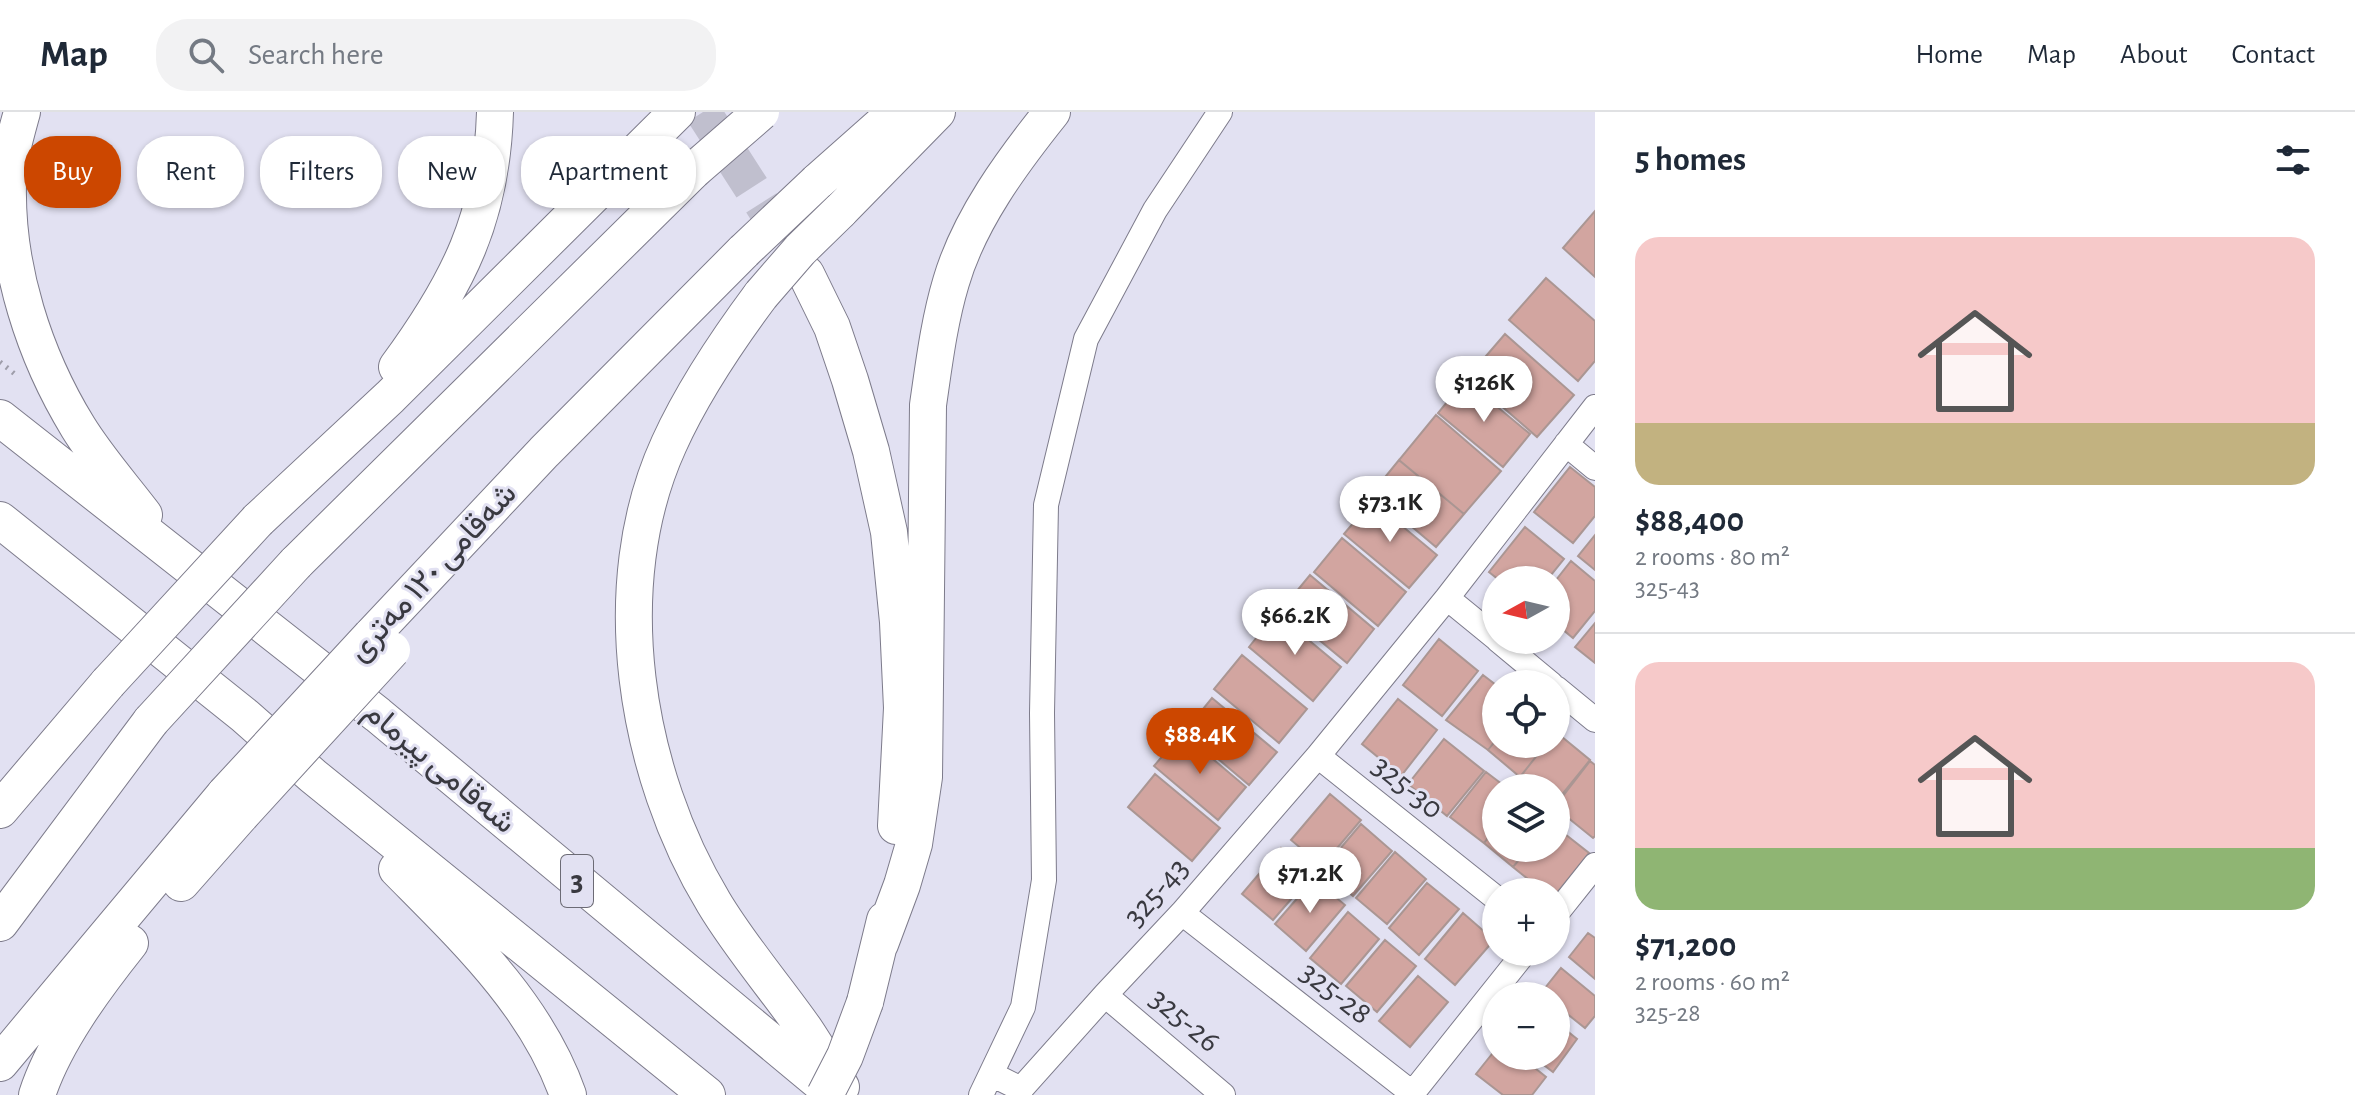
<!DOCTYPE html>
<html lang="en">
<head>
<meta charset="utf-8">
<style>
	:root { --surface:#fff; --page:#f2f2f3; --text:#1f2937; --muted:#747a83; --line:#e0e1e3; --accent:#cc4700 }
	body { margin:0; font-family:"Alegreya Sans",Vazirmatn,sans-serif; background:var(--page); color:var(--text); height:100vh; display:flex; flex-direction:column; font-size:30px; white-space:nowrap }
	* { box-sizing:border-box; margin:0 }
	p { font-size:26px; color:var(--muted) }
	.icon { flex:none; width:44px; height:44px; fill:none; stroke:currentColor; stroke-width:2; stroke-linecap:round; stroke-linejoin:round }
	.map { position:relative; flex:1; overflow:hidden }
	.panel { display:flex; flex-direction:column; background:var(--surface); width:760px }
	.panel>* { flex:none }
	.hud { position:absolute; left:24px; top:24px; width:760px; height:72px; display:flex; gap:16px }
	.needle { width:52px; rotate:262deg }
	.buttons { position:absolute; left:1482px; top:454px; display:grid; gap:16px }
	.buttons a { display:grid; place-items:center; width:88px; height:88px; border-radius:50%; background:var(--surface); box-shadow:0 2px 6px #0004; font-size:40px }
	.price { position:absolute; translate:-50% -68px; padding:0 18px; border-radius:28px; background:#fff; color:#222; font-size:26px; line-height:52px; filter:drop-shadow(0 2px 4px #0008) }
	.price::after { content:''; position:absolute; left:50%; top:48px; width:24px; height:18px; margin-left:-12px; background:inherit; clip-path:polygon(0 0,100% 0,50% 100%) }
	.price.current { background:var(--accent); color:#fff }
	ul { padding:0; list-style:none }
	li { display:grid; align-content:center; gap:16px; height:424px; padding:0 40px }
	li+li { border-top:2px solid var(--line) }
	li span { display:grid; place-items:center; height:248px; border-radius:24px; color:#555 }
	li>.icon { margin-inline-start:auto }
	span .icon { width:144px; height:144px; fill:#fffc; stroke-width:1 }
	li b { font-size:34px }
	h2 { display:flex; justify-content:space-between; align-items:center; height:96px; padding:0 40px; font-size:34px }
	.pill { padding:0 28px; border-radius:32px; background:var(--surface); box-shadow:0 2px 6px #0004; font-size:28px; line-height:72px }
	.pill.current { background:var(--accent); color:#fff }
	header { display:flex; align-items:center; gap:48px; box-sizing:border-box; height:112px; padding:0 40px; background:var(--surface); border-bottom:2px solid var(--line) }
	header strong { font-size:38px }
	nav { display:flex; gap:44px; margin-inline-start:auto; font-size:28px }
	.search { width:560px; height:72px; background:var(--page); display:flex; align-items:center; gap:20px; box-sizing:border-box; padding:0 28px; border-radius:32px; color:var(--muted); font-size:30px }
	main { display:flex; flex:1; min-height:0 }
	.map>svg:first-child { display:block }
	.building { fill:#d2a5a0; stroke:#aa9693; stroke-width:2 }
	.lines { fill:none; stroke-linecap:round; stroke-linejoin:round }
	.highway-tunnel { stroke:#c0bfce; stroke-width:36; stroke-dasharray:36 18; stroke-linecap:butt }
	.minor-casing { stroke:#7d7b8b; stroke-width:26 }
	.highway-casing { stroke:#7d7b8b; stroke-width:38 }
	.path { stroke:#9e9daa; stroke-width:5; stroke-dasharray:2 6; stroke-linecap:butt }
	.minor { stroke:#fff; stroke-width:24 }
	.highway { stroke:#fff; stroke-width:36 }
	.highway-bridge-casing { stroke:#7d7b8b; stroke-width:38; stroke-linecap:butt }
	.highway-bridge { stroke:#fff; stroke-width:36 }
	.labels { text-anchor:middle; dominant-baseline:central; stroke-width:6; stroke-linejoin:round; paint-order:stroke }
	.shield { fill:#e2e1f2; stroke:#6c6b75; stroke-width:2 }
	.shield-label { font-size:30px; font-weight:bold; fill:#393940 }
	.street-label { font-size:32px; fill:#393940; stroke:#e2e1f2 }
</style>
</head>
<body>
<header>
<strong>Map</strong>
<div class="search"><svg class="icon" aria-label="search" viewBox="0 0 24 24"><circle cx="10" cy="10" r="6"/><path d="M15 15l6 6"/></svg>Search here</div>
<nav><a>Home</a><a>Map</a><a>About</a><a>Contact</a></nav>
</header>
<main>
<div class="map">
<svg width="1595" height="983" viewBox="0 0 1595 983">
	<rect width="100%" height="100%" fill="#e2e1f2"/>
	<path class="building" d="M1595 99V165L1563 136Z
		M1546 166 1595 209V249L1578 269 1509 208Z
		M1505 222 1574 283 1537 325 1468 265Z
		M1465 268 1530 322 1503 355 1438 301Z
		M1436 303 1501 359 1464 402 1399 348Z
		M1399 348 1464 402 1436 435 1372 381Z
		M1570 355 1595 375V404L1573 431 1534 400Z
		M1372 389 1437 443 1409 476 1344 422Z
		M1525 415 1564 447 1547 468H1499L1489 460Z
		M1595 423V458L1578 444Z
		M1342 426 1406 480 1378 514 1314 460Z
		M1571 449 1595 469V499L1573 526 1556 512V468Z
		M1310 463 1374 517 1347 551 1282 497Z
		M1276 501 1341 555 1313 589 1249 535Z
		M1595 511V551L1575 535Z
		M1439 527 1478 559 1442 604 1403 573Z
		M1242 543 1307 597 1279 631 1214 577Z
		M1483 563 1496 573V628L1488 638 1446 608Z
		M1212 586 1277 640 1249 673 1185 619Z
		M1398 587 1437 618 1401 664 1362 632Z
		M1556 620 1590 648 1556 690V676H1532L1520 665 1546 632H1556Z
		M1182 621 1246 675 1218 708 1154 654Z
		M1444 627 1484 659 1447 704 1408 672Z
		M1496 628V632H1546L1520 665 1488 638Z
		M1590 649 1595 653V724L1593 726 1556 696V693Z
		M1486 660 1507 676H1496V715L1484 731 1450 705Z
		M1155 662 1220 716 1192 749 1128 695Z
		M1330 682 1361 708 1322 754 1291 728Z
		M1361 712 1392 739 1353 784 1322 758Z
		M1496 715V736H1529L1513 755 1484 731Z
		M1556 715 1589 741 1556 782V780H1544L1513 755 1529 736H1556Z
		M1281 736 1312 763 1273 808 1242 782Z
		M1395 740 1426 767 1387 812 1356 786Z
		M1314 767 1345 793 1306 839 1275 812Z
		M1427 771 1459 797 1419 843 1389 816Z
		M1348 800 1379 827 1341 872 1310 846Z
		M1463 801 1494 828 1455 873 1425 847Z
		M1588 821 1595 826V867L1569 845Z
		M1385 828 1416 854 1377 900 1346 874Z
		M1561 856 1595 884V904L1585 916 1556 893V884H1545L1541 881Z
		M1418 864 1448 890 1410 935 1379 909Z
		M1556 910 1577 927 1553 960 1532 944H1556Z
		M1496 937V944H1520L1546 965 1532 983H1503L1476 962Z"/>
	<g class="lines">
		<path class="highway-tunnel" d="M703 0 791 137"/>
		<g class="minor-casing">
			<path id="minor" d="M1566 332 1595 356
				M1447 486 1496 526
				M1498 528 1551 572
				M1556 576 1595 608
				M1318 644 1496 786
				M1182 801 1412 981
				M1556 802 1595 753
				M1105 883 1223 983
				M991 962 1021 977 1105 883 1182 801 1318 644 1447 486 1595 295
				M981 983 1023 895 1044 768 1042 601 1046 393 1086 227 1155 98 1220 0
				M1411 983 1525 840"/>
		</g>
		<g class="highway-casing">
			<path id="highway" d="M22 0C16 22 8 49 8 72 6 156 34 243 78 315 97 346 122 374 144 403
				M817 70 896 0
				M840 99 937 0
				M806 162 832 215 850 268 871 339 889 420 898 510 902 596 896 714
				M761 183C726 230 693 279 669 332 604 474 635 661 714 791 741 836 776 876 806 919 818 937 829 956 841 975
				M397 255C458 172 492 105 495 0
				M0 306 378 603 835 983
				M0 408 245 604 313 664 707 983
				M258 408 390 285 677 0
				M296 451 693 59
				M371 524 544 340 744 139
				M0 698 108 571
				M397 757C463 824 536 892 568 983
				M181 771 241 703
				M0 811 151 609
				M880 832 902 773 914 732 924 665 928 293C934 252 939 210 951 170 969 108 1012 50 1052 0
				M865 890 885 808
				M0 951 225 682
				M37 983C54 930 95 875 130 831"/>
		</g>
		<path class="path" d="M0 250 16 263"/>
		<use href="#minor" class="minor"/>
		<use href="#highway" class="highway"/>
		<g class="highway-bridge-casing">
			<path id="highway-bridge" d="M693 59 761 0
				M744 139 817 70
				M761 183 800 138 840 99
				M108 571 258 408
				M151 609 296 451
				M225 682 371 524
				M241 703 392 538
				M825 983 845 944 865 890"/>
		</g>
		<use href="#highway-bridge" class="highway-bridge"/>
	</g>
	<g class="labels">
		<rect class="shield" x="561" y="743" width="32" height="52" rx="6"/>
		<g class="shield-label">
			<text x="577" y="769">3</text>
		</g>
		<g class="street-label">
			<text transform="translate(432 460) rotate(-47)">شەقامی ١٢٠ مەتری</text>
			<text transform="translate(440 655) rotate(40)">شەقامی پیرمام</text>
			<text transform="translate(1408 675) rotate(39)">325-30</text>
			<text transform="translate(1156 780) rotate(-48)">325-43</text>
			<text transform="translate(1336 881) rotate(38)">325-28</text>
			<text transform="translate(1185 908) rotate(40)">325-26</text>
		</g>
	</g>
</svg>
<div class="buttons">
<a><svg class="needle" viewBox="-14 -14 28 28"><path d="M0-13l5 13h-10z" fill="#e53935"/><path d="M0 13l5-13h-10z" fill="#747a83"/></svg></a>
<a><svg class="icon" aria-label="locate" viewBox="0 0 24 24"><circle cx="12" cy="12" r="6"/><path d="M12 2v4M12 18v4M2 12h4M18 12h4"/></svg></a>
<a><svg class="icon" aria-label="layers" viewBox="0 0 24 24"><path d="M12 4l9 5-9 5-9-5zM3 14l9 5 9-5"/></svg></a>
<a>+</a>
<a>−</a>
</div>
<b class="price" style="left:1484px;top:312px">$126K</b>
<b class="price" style="left:1390px;top:432px">$73.1K</b>
<b class="price" style="left:1295px;top:545px">$66.2K</b>
<b class="price current" style="left:1200px;top:664px">$88.4K</b>
<b class="price" style="left:1310px;top:803px">$71.2K</b>
<div class="hud">
<a class="pill current">Buy</a>
<a class="pill">Rent</a>
<a class="pill">Filters</a>
<a class="pill">New</a>
<a class="pill">Apartment</a>
</div>
</div>
<section class="panel">
<h2>5 homes<svg class="icon" aria-label="filters" viewBox="0 0 24 24"><path d="M4 7h16M4 17h16"/><circle cx="9" cy="7" r="2"/><circle cx="15" cy="17" r="2"/></svg></h2>
<ul>
<li><span style="background:linear-gradient(#f6c9c9 75%,#c2b280 0)"><svg class="icon" aria-label="home" viewBox="0 0 24 24"><path d="M3 11l9-7 9 7M6 9v11h12V9"/></svg></span><div><b>$88,400</b><p>2 rooms · 80 m²</p><p>325-43</p></div></li>
<li><span style="background:linear-gradient(#f6c9c9 75%,#8fb573 0)"><svg class="icon" aria-label="home" viewBox="0 0 24 24"><path d="M3 11l9-7 9 7M6 9v11h12V9"/></svg></span><div><b>$71,200</b><p>2 rooms · 60 m²</p><p>325-28</p></div></li>
</ul>
</section>
</main>
</body>
</html>
